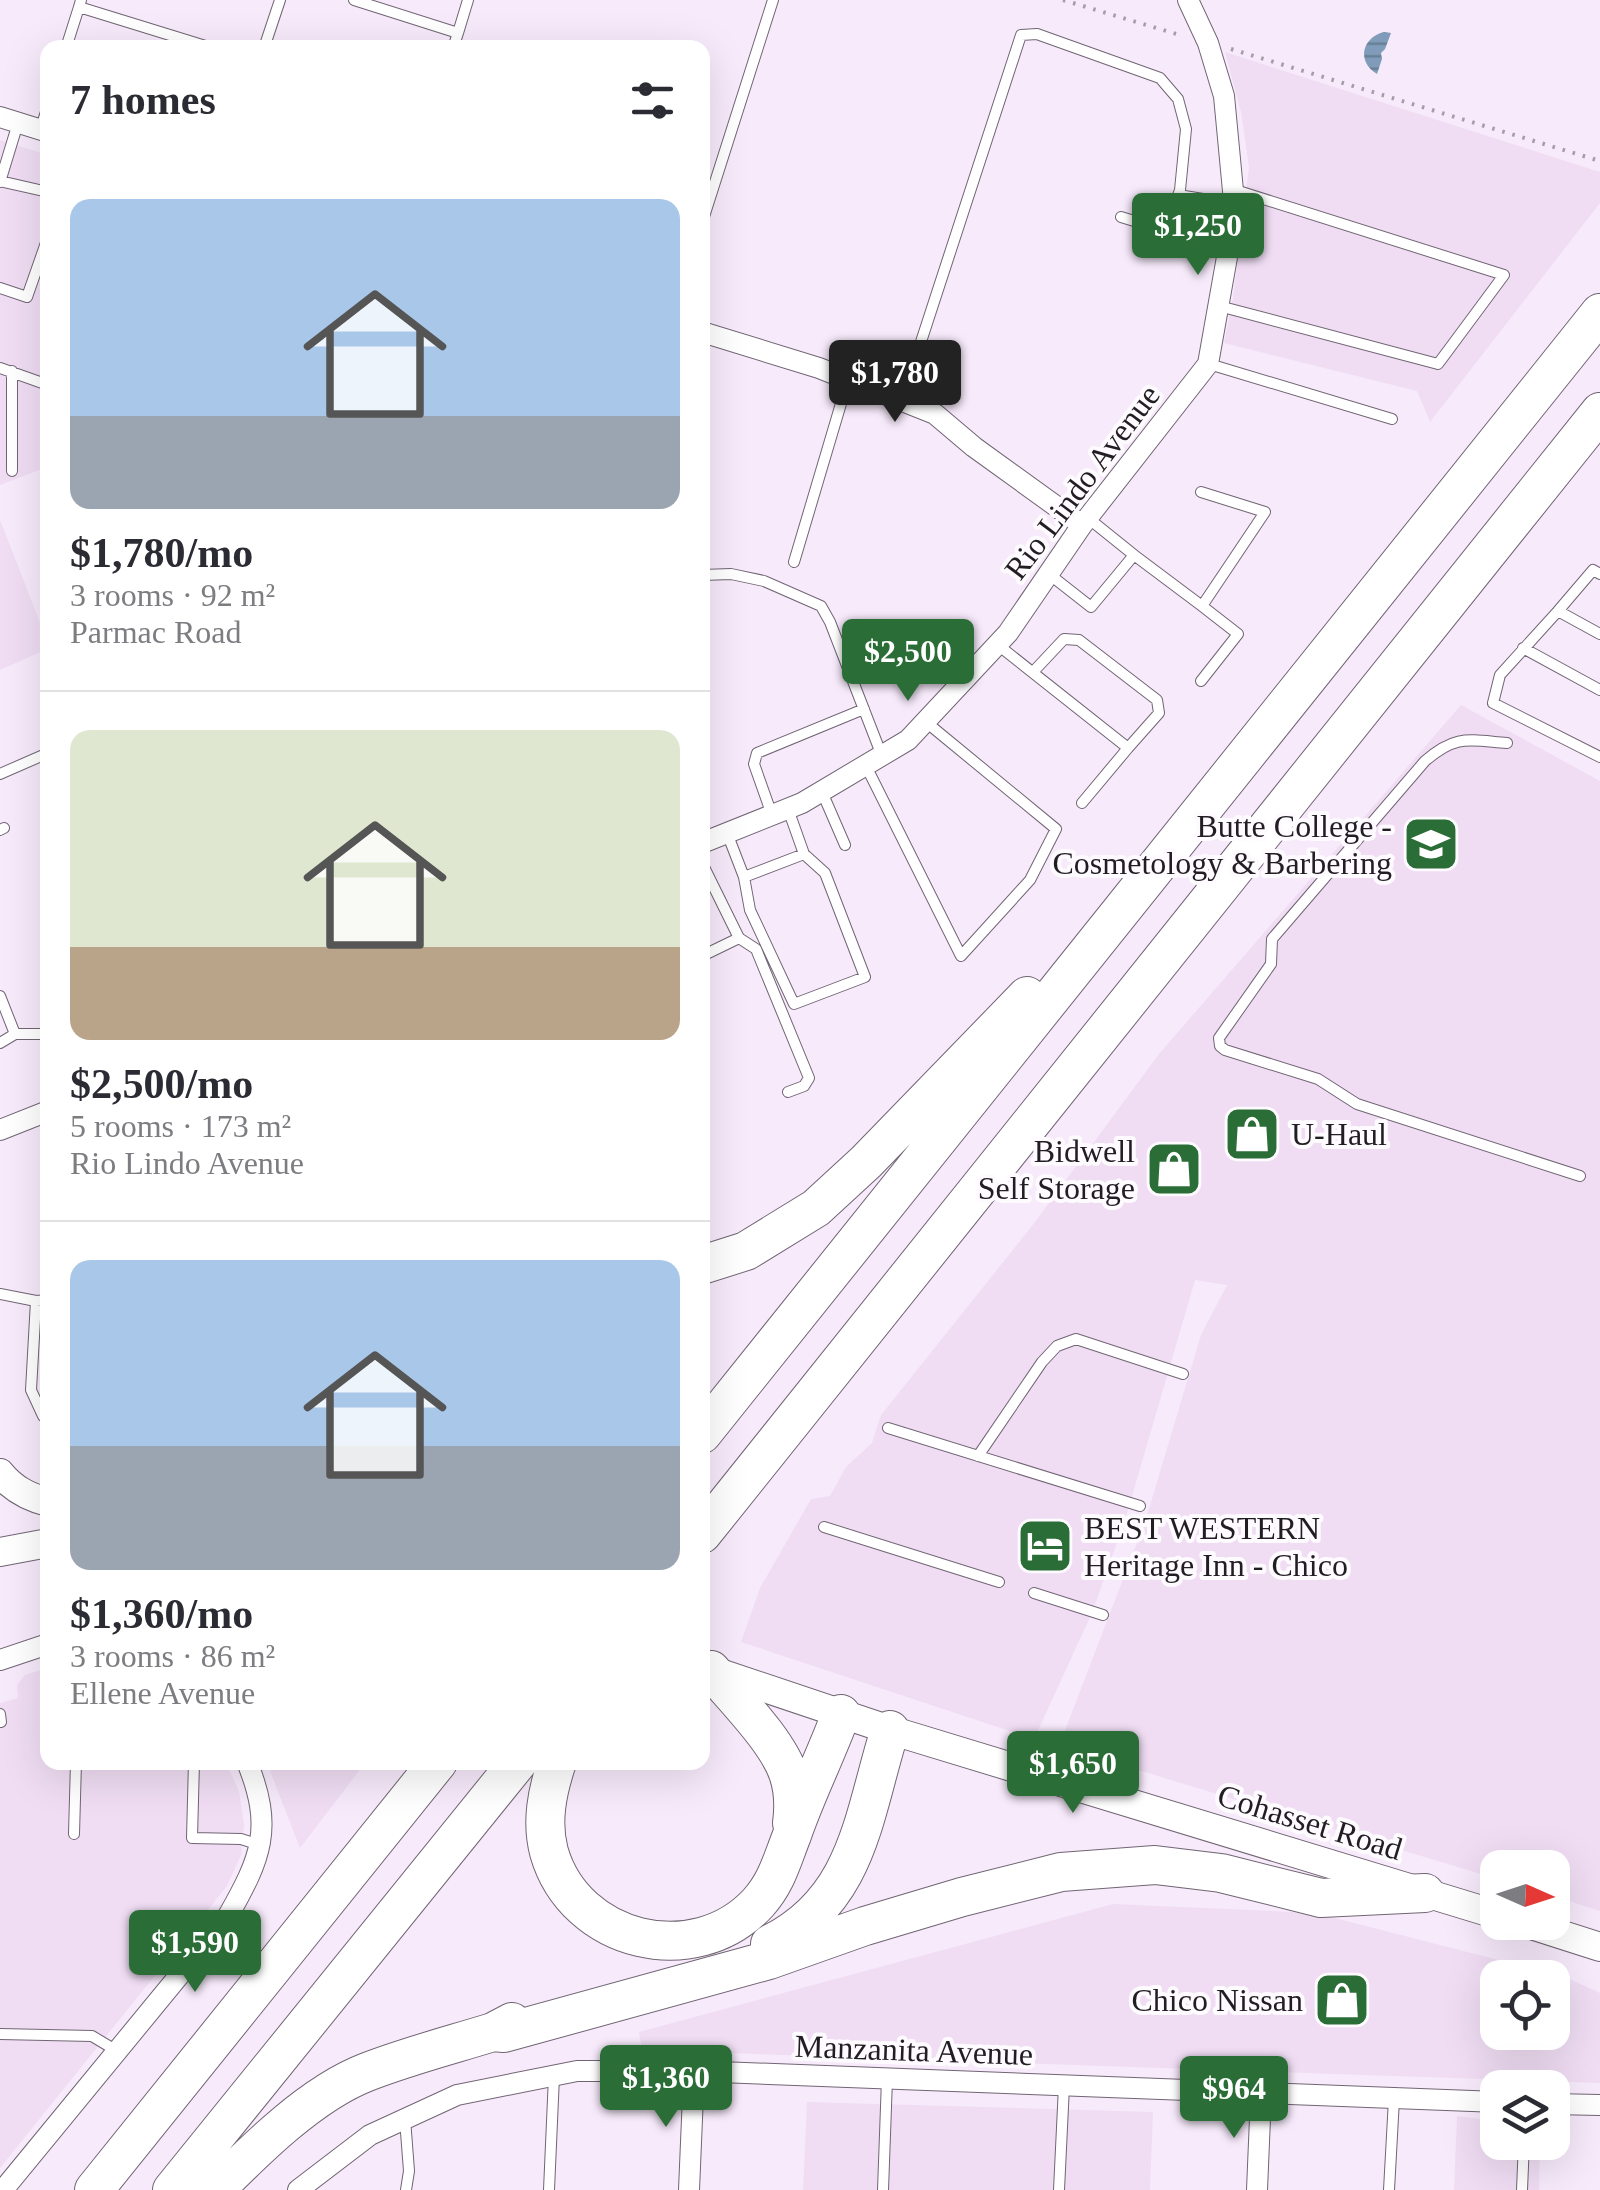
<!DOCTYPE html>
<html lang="en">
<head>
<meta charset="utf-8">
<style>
	:root { --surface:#fff; --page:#f2f2f3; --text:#2b2b33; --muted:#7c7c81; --line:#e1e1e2; --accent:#2b6d37 }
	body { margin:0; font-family:"Times New Roman",serif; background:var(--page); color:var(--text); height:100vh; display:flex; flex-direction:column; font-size:38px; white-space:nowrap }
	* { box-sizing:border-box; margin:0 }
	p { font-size:32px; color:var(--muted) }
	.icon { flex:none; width:55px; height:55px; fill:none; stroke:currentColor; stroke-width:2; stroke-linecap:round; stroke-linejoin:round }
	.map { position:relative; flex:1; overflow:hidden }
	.panel { position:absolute; left:40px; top:40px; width:670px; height:1730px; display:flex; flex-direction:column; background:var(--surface); border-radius:20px; box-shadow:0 10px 40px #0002 }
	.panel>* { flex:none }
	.needle { width:65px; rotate:93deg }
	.fabs { position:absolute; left:1480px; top:1850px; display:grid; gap:20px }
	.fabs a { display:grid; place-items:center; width:90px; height:90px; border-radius:20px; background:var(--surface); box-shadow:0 10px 40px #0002; font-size:50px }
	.price { position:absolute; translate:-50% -85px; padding:0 22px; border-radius:10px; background:var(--accent); color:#fff; font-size:32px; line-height:65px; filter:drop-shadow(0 2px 5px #0008) }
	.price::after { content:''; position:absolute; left:50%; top:60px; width:30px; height:22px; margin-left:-15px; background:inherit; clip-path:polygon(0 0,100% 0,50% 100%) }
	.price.selected { background:#222; color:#fff }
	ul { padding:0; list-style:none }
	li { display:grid; align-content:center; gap:20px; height:530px; padding:0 30px }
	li+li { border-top:2px solid var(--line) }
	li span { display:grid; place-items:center; height:310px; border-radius:20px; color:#555 }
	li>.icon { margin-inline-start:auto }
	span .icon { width:180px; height:180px; fill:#fffc; stroke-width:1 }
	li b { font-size:42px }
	h2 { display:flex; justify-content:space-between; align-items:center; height:120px; padding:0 30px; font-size:42px }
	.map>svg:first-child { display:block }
	.built { fill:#f0ddf4; fill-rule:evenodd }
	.water { fill:url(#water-rules) }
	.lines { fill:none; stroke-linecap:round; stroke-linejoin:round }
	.lane-casing { stroke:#716574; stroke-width:12 }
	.street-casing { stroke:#716574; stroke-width:22 }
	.secondary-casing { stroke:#716574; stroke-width:30 }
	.highway-casing { stroke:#716574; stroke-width:40 }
	.path { stroke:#a69ca9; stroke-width:4; stroke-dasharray:2.5 8; stroke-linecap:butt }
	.lane { stroke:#fff; stroke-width:10 }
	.street { stroke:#fff; stroke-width:20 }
	.secondary { stroke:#fff; stroke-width:28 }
	.highway { stroke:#fff; stroke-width:38 }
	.labels { text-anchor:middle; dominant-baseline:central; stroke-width:8; stroke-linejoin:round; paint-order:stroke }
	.street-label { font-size:32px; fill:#221d23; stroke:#fefbff }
	.poi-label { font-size:32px; fill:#221d23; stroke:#fefbff; text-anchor:end }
</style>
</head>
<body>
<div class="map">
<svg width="1600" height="2190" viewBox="0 0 1600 2190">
	<defs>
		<pattern id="water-rules" width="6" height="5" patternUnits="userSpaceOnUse" patternTransform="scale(2.5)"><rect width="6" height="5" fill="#809cba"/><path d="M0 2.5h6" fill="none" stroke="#687f97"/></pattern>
	</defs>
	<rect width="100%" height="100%" fill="#f7eafb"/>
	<path class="built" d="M1225 52 1600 172V203L1430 422 1417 391 1224 343 1233 298 1249 167 1241 112Z
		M0 140 48 155 47 467 0 485Z
		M0 520 48 643 47 649 0 670Z
		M1461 705 1600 781V1911L1553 1896 1552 1868H1498L1497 1879 1059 1746 1145 1522 1201 1335 1227 1285 1195 1280 1125 1520 1092 1613 1034 1739 741 1642 760 1588 811 1499 830 1496 846 1467 872 1443 881 1415 1032 1226 1159 1054Z
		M47 1668 48 1762 226 1763 239 1791 244 1825 241 1855 227 1886 0 2168V1703L18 1698 17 1685 25 1675Z
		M267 1763H365L300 1848Z
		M1113 1904 1315 1913 1565 1977 1600 1993V2083L642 2050 639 2032ZM1498 1978H1552V2032H1498Z
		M807 2102 1153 2112 1150 2190H803Z
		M1457 2116 1497 2121 1498 2142 1540 2143 1539 2190H1454Z"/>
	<path class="water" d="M1384 32 1391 33 1385 49 1381 53 1382 59 1377 74C1357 62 1361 38 1384 32Z"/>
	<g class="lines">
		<g class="lane-casing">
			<path id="lane" d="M81 0 79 7 212 48
				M354 0 458 33 453 48
				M458 33 468 0
				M66 48 79 7
				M264 48 280 0
				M40 130 48 106
				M0 181 48 192
				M0 182 18 123
				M1178 195 1234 204
				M702 223 773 0
				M0 288 27 297 48 237
				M1219 306 1438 364 1504 275 1232 189
				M1209 364 1392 419
				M0 368 48 385
				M902 400 1021 35 1037 34 1160 78 1178 99 1186 129 1180 190 1167 226 1154 227 1121 217
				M12 471V371
				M1134 555 1202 606 1265 512 1201 492
				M794 562 848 380
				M1049 574 1091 607 1134 555 1088 518
				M702 575 731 574 764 581 821 606 830 622 882 756
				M1558 611 1593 570 1600 574
				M1600 634 1558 611 1500 675 1493 703 1600 757
				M998 645 1128 748 1159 713 1157 700 1079 640 1064 639 1033 672
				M1523 648 1600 690
				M1201 681 1238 634 1202 606
				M1507 743C1469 740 1456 734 1425 761L1272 939 1271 964 1219 1038 1220 1046 1225 1050 1318 1079 1357 1104 1580 1176
				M866 766 961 956 1030 880 1056 829 926 722
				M0 774 48 753
				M822 792 845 845
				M1082 803 1128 748
				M772 815 754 764 757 753 864 709
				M0 830 4 828
				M727 833 744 877 804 854 788 809
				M702 863 739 938 756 949 809 1078 804 1086 788 1092
				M744 877 750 910 794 1004 865 977 825 873 804 854
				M702 956 739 938
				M0 996 15 1034 0 1043
				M15 1034H48
				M0 1294 36 1301 48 1300
				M36 1301 31 1390 43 1416 48 1420
				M888 1428 1140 1506
				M978 1456 1042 1362 1057 1346 1076 1339 1183 1374
				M824 1527 999 1582
				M1034 1593 1103 1615
				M0 1714 1 1722
				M194 1762 192 1838 241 1839 260 1845
				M74 1834 76 1762
				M0 2034 92 2036 117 2051
				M405 2119 409 2171 406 2190
				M549 2190 554 2076
				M883 2190 887 2079
				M1059 2190 1064 2086
				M1389 2190 1394 2099
				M1522 2190 1524 2142"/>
		</g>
		<g class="street-casing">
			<path id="street" d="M0 117 48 132
				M702 332 819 368 935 414 974 447 1082 525
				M702 843 802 803 908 740 1008 633 1082 525 1208 364 1235 212 1224 96 1208 43 1188 0
				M0 1130 48 1111
				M0 1660 48 1644
				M1552 2104 1600 2105
				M3 2190 228 1916C261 1858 274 1828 247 1762
				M298 2190 370 2135 457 2095 577 2071H694L1498 2102
				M689 2190 694 2071
				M1257 2190 1261 2094"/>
		</g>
		<g class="secondary-casing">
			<path id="secondary" d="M0 1473C13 1489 28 1497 48 1502
				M0 1552 48 1543
				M711 1670 890 1730 1498 1915
				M1522 1922 1600 1947"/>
		</g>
		<g class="highway-casing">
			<path id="highway" d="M702 1265 746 1251 816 1208 866 1162 1027 996
				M702 1434 1600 313
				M702 1534 1600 412
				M711 1670C734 1698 779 1742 789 1776 794 1792 794 1808 792 1823
				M557 1762C547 1792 541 1822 549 1852 575 1943 695 1971 758 1903 777 1882 782 1860 792 1835 806 1794 826 1755 841 1714
				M770 1944C859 1900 863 1815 890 1730
				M493 2032 504 2033 769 1960 865 1926 962 1897 1061 1872 1155 1865 1221 1873 1321 1898 1425 1893
				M94 2190 438 1762
				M172 2190 518 1762
				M215 2190C256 2149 312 2093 367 2072 408 2056 451 2045 493 2032L512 2022"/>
		</g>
		<path class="path" d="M1063 0 1183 36
			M1231 49 1600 161"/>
		<use href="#lane" class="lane"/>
		<use href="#street" class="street"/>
		<use href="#secondary" class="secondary"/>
		<use href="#highway" class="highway"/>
	</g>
	<defs>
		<g id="university-square" transform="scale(2.875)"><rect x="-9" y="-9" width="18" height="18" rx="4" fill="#2b6d37" stroke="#fefbff"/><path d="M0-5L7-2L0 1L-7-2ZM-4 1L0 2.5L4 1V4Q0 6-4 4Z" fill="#fff"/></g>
		<g id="shop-square" transform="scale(2.875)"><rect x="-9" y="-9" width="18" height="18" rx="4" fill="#2b6d37" stroke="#fefbff"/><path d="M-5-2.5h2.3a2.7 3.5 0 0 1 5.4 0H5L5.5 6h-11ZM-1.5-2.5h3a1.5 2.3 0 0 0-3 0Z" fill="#fff"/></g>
		<g id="hotel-square" transform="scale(2.875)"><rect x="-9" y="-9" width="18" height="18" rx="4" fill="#2b6d37" stroke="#fefbff"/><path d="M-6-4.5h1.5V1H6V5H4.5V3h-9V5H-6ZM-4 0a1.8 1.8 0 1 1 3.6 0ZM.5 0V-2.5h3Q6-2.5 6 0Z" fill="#fff"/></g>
	</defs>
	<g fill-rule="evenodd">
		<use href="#university-square" x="1431" y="844"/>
		<use href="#shop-square" x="1252" y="1134"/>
		<use href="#shop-square" x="1174" y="1169"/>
		<use href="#hotel-square" x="1045" y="1546"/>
		<use href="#shop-square" x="1342" y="2000"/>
	</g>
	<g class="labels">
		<g class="street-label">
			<text transform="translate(1082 482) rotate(-53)">Rio Lindo Avenue</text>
			<text transform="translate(1310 1822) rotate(17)">Cohasset Road</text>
			<text transform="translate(914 2050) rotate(2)">Manzanita Avenue</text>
		</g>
		<g class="poi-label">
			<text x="1392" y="826">Butte College -<tspan x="1392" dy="37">Cosmetology &amp; Barbering</tspan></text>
			<text x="1291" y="1134" text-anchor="start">U-Haul</text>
			<text x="1135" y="1151">Bidwell<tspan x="1135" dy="37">Self Storage</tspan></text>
			<text x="1084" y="1528" text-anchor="start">BEST WESTERN<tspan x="1084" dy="37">Heritage Inn - Chico</tspan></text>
			<text x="1303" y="2000">Chico Nissan</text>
		</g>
	</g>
</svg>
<div class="fabs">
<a><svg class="needle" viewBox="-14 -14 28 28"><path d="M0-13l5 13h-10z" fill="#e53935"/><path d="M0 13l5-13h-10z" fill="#7c7c81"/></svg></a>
<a><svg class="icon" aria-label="locate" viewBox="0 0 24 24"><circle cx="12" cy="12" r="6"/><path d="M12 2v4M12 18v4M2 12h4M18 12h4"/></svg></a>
<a><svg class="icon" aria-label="layers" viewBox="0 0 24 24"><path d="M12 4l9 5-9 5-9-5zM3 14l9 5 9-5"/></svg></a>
</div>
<b class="price" style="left:1198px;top:278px">$1,250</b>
<b class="price selected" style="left:895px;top:425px">$1,780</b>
<b class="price" style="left:908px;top:704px">$2,500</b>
<b class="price" style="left:1073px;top:1816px">$1,650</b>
<b class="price" style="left:195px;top:1995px">$1,590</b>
<b class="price" style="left:666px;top:2130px">$1,360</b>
<b class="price" style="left:1234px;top:2141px">$964</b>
<section class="panel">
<h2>7 homes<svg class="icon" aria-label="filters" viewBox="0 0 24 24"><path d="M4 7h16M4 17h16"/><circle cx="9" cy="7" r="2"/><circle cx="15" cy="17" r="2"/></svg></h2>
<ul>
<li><span style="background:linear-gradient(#a9c7e8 70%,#9aa5b1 0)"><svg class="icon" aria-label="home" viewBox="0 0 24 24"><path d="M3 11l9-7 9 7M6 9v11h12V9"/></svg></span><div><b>$1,780/mo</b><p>3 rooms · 92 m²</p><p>Parmac Road</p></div></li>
<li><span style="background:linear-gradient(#dfe7d0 70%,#b9a48a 0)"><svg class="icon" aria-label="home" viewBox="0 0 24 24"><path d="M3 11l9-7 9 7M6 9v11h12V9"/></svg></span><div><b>$2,500/mo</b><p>5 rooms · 173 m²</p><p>Rio Lindo Avenue</p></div></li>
<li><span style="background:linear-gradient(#a9c7e8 60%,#9aa5b1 0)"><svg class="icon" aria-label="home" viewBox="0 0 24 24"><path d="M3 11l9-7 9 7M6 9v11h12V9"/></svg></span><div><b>$1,360/mo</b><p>3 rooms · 86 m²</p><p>Ellene Avenue</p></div></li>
</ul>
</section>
</div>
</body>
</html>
